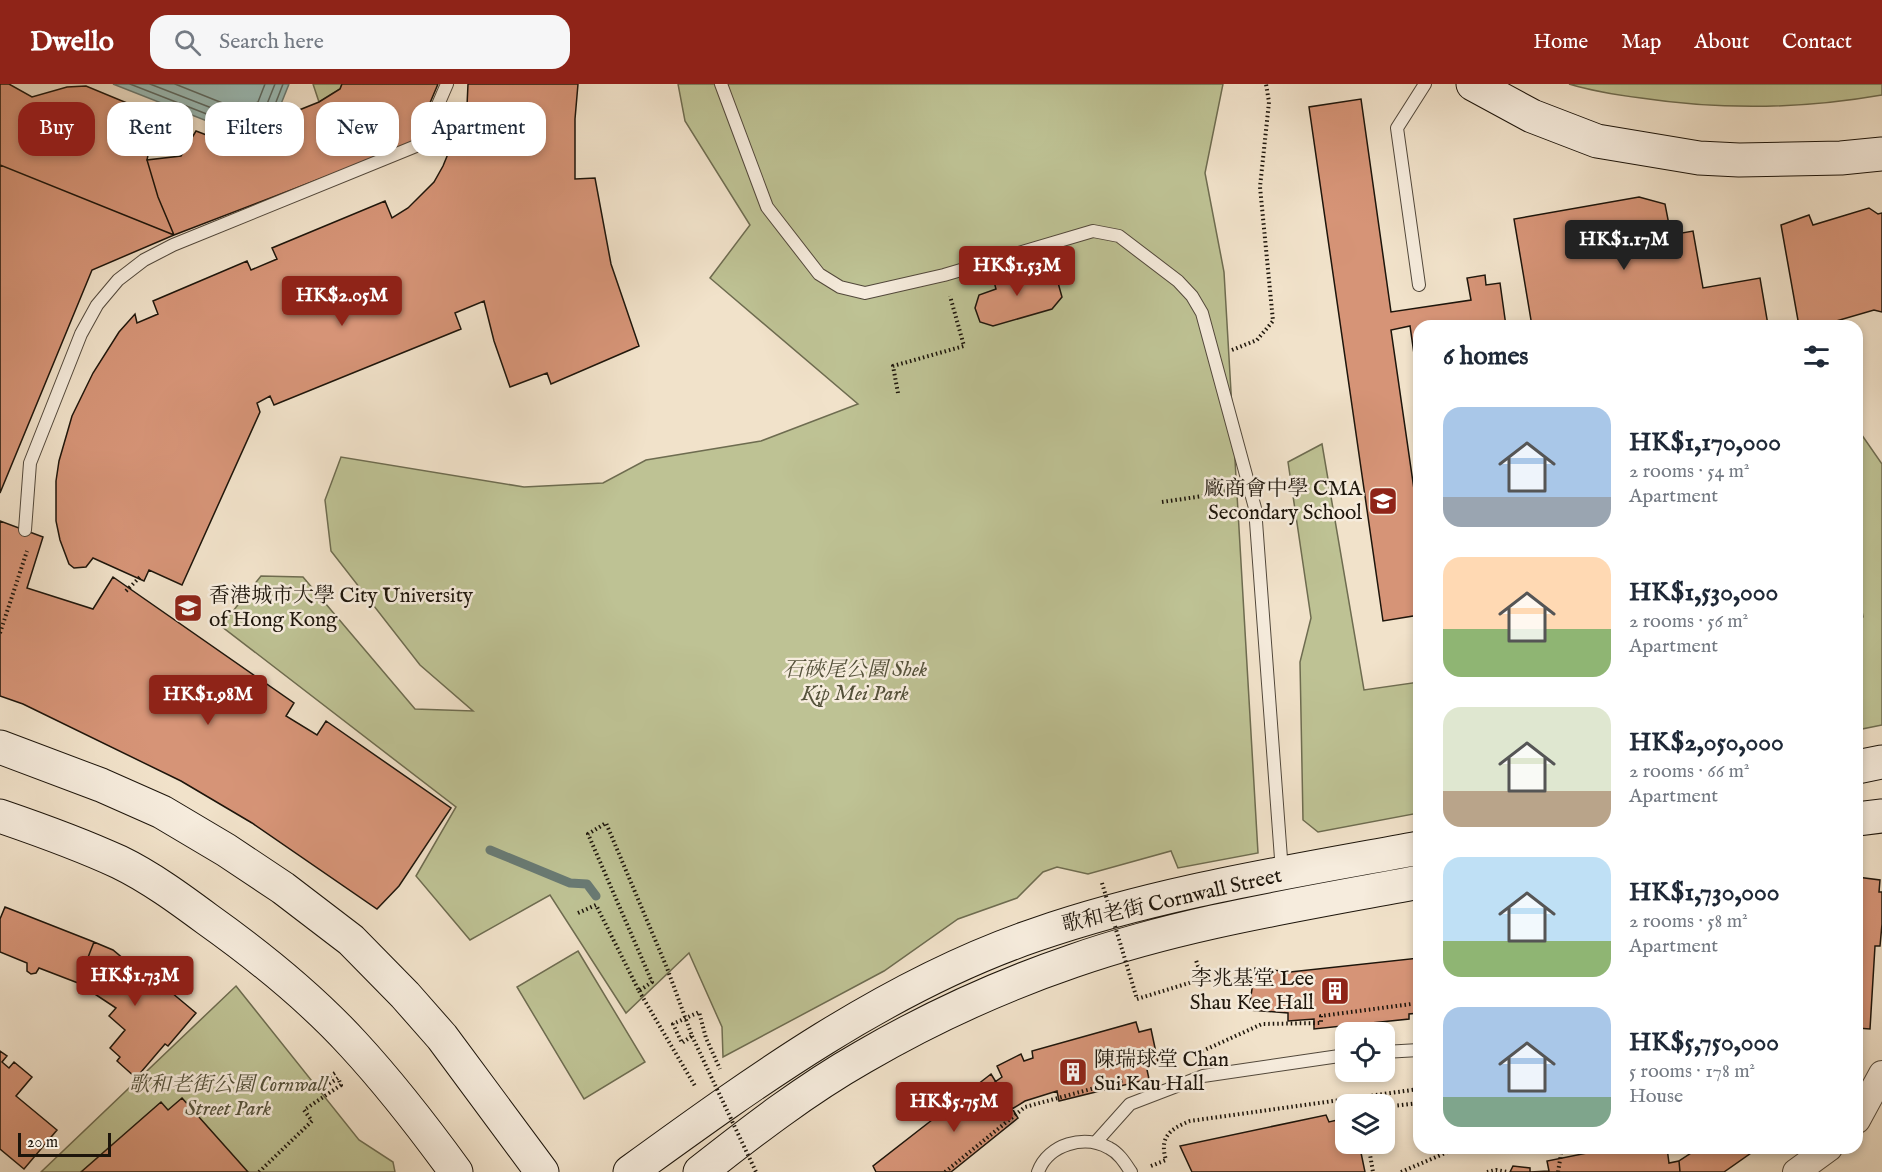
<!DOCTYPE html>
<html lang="en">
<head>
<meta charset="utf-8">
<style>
	:root { --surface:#fff; --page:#f6f6f7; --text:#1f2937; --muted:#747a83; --accent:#8f2418 }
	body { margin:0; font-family:"IM FELL English","Noto Serif TC",serif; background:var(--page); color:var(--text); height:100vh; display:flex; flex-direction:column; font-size:22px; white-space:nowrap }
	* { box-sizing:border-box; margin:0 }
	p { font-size:20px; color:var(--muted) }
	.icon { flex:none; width:33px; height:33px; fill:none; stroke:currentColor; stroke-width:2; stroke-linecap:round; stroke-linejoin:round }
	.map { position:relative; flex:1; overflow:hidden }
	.details { position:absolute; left:1413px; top:236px; width:450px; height:834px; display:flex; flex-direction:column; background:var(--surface); border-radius:18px; box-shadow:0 3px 9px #0003 }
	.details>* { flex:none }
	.banner { position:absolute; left:18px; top:18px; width:570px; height:54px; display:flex; gap:12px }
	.fabs { position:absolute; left:1335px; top:938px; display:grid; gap:12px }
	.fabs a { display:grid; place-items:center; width:60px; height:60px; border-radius:12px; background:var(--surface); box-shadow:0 3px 9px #0003; font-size:30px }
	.scale { position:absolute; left:18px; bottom:15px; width:93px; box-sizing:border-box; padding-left:6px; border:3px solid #1d150b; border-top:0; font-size:16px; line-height:21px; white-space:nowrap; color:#1d150b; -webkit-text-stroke:4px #f6ecdd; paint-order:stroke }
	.price { position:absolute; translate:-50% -51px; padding:0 14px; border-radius:6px; background:var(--accent); color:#fff; font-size:20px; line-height:39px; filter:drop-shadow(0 2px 3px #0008) }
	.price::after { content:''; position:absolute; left:50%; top:36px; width:18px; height:14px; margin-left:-9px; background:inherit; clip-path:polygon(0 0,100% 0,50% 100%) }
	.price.on { background:#222; color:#fff }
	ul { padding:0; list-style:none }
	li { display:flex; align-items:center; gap:18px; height:150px; padding:0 30px }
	li span { display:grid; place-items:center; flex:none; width:168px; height:120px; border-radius:18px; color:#555 }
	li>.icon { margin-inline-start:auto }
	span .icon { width:72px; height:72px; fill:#fffc; stroke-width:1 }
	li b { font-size:26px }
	h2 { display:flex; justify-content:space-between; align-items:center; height:72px; padding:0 30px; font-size:26px }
	.chip { padding:0 21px; border-radius:18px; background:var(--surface); box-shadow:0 3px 9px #0003; font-size:21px; line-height:54px }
	.chip.on { background:var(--accent); color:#fff }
	header { display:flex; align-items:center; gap:36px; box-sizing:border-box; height:84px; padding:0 30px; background:var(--accent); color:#fff }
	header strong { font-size:28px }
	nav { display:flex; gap:33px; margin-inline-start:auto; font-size:21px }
	.search { width:420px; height:54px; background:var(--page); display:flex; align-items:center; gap:15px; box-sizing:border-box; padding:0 21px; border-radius:18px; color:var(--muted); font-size:22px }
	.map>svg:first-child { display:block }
	.green { fill:#bec294; stroke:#6e6c50; stroke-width:1.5 }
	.water { fill:#9bbdb8; stroke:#697a73; stroke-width:1.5 }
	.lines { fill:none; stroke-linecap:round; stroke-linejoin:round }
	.shore { stroke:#5c6962; stroke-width:1.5 }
	.stream { stroke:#697a73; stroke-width:9 }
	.building { fill:#d69477; stroke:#1d150b; stroke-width:1.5 }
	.lane-casing { stroke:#52483b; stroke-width:14 }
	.street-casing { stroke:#52483b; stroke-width:28 }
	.secondary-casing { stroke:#1d150b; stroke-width:35 }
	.path { stroke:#1d150b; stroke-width:4; stroke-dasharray:1.5 3; stroke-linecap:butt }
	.lane { stroke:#f6ecdd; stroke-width:12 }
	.street { stroke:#f6ecdd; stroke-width:26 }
	.secondary { stroke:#f6ecdd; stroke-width:33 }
	.path-bridge { stroke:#1d150b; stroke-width:4; stroke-dasharray:1.5 3; stroke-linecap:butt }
	.labels { text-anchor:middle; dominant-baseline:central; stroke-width:5; stroke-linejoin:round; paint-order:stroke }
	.poi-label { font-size:21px; fill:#1d150b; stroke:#f6ecdd; text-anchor:end }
	.park-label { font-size:21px; font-style:italic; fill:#55523b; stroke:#f6ecdd }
	.street-label { font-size:21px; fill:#1d150b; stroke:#f6ecdd }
</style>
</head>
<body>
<header>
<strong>Dwello</strong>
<div class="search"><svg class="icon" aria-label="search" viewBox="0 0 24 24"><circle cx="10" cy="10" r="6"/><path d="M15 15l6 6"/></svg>Search here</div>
<nav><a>Home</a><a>Map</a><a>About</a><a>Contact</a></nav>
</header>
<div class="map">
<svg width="1882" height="1088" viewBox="0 0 1882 1088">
	<rect width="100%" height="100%" fill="#f1e2ca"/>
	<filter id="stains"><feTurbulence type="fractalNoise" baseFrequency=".00333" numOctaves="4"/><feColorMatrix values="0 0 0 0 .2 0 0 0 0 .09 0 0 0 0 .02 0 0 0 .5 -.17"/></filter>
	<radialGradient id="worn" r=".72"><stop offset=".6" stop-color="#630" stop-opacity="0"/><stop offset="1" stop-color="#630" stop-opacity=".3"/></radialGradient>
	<path class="green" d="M313 0H342L340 5 319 18Z
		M678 0H1223L1205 89 1224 188 1258 769 1178 784 1171 767 1088 790 1057 783 1043 788 1017 814 958 835 884 887 723 973 722 943 689 869 626 929 550 811 470 856 416 792 456 723 221 542 261 492 303 493 415 625 473 627 420 581 331 467 325 416 341 373 524 403 603 399 646 376 761 357 858 320 710 194 750 141 685 37Z
		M1569 0H1882V11C1802 25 1721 26 1641 14 1617 11 1592 7 1569 0Z
		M1857 344 1882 380V641L1857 646V534L1863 533 1857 500Z
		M1322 360 1364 606 1419 598V729L1318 748 1303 736 1300 578 1311 534 1288 378Z
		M578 867 645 978 584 1015 517 903Z
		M236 902 359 1056 393 1078 395 1088H41Z"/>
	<path class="water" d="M113 0H289L275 35 240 50Z"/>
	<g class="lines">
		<path class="shore" d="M130 0 240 43 271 31 283 0
			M150 0 240 35 265 25 275 0
			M175 0 240 26 258 18 265 0"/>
		<path class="stream" d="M490 766 570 799 587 800 596 812"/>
	</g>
	<path class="building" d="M0 0H9L32 13 67 3 86 2 156 31 147 76 181 72 196 47 222 57 319 18 340 5 342 0H438L413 59 174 151 0 81Z
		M342 0H438L413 59 174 151 158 113 147 76 181 72 196 47 222 57 319 18 340 5Z
		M468 0H578L575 35V95L595 94 611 180 639 262 551 300 547 289 510 303 494 257 484 217 455 229 461 245 274 321 270 312 257 319 260 328 182 501 149 486 144 497 93 474 86 483 74 484 69 480 60 456 56 437V397L59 377 72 332 93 289 119 248 135 230 137 239 158 230 153 217 247 177 251 186 277 175 272 164 385 117 392 134 408 124 434 98 443 82 450 65H465Z
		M1361 15 1391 228 1471 216 1467 194 1485 191 1486 201 1500 199 1506 242H1419V284H1416L1410 242 1391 246 1419 440V531L1383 537 1309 23Z
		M0 81 174 151 92 186 0 409Z
		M1639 113 1665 120 1671 151 1693 147 1703 204 1760 194 1768 241 1532 242 1514 135Z
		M1869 124 1878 130 1882 129V228L1874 226 1819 242H1799L1781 141 1809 131 1813 141Z
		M1026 180 1030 195 1045 190 1057 195 1062 213 1052 225 993 242 980 238 975 224 979 211 996 205 992 190Z
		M0 437 43 453 27 504 93 525 113 493 294 619 286 632 317 651 326 637 451 724 399 802 377 825 252 739 181 697 23 620 0 612Z
		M1857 793 1880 796 1879 808H1882V840L1880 862H1875L1870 945 1857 944V947Z
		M5 823 94 858 78 899 39 884 36 889 31 890 27 887V879L0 868V835Z
		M94 858 113 866 144 892 147 888 196 929 168 962 165 960 136 994 117 977 120 973 110 964 125 946 109 932 116 924 78 899Z
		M1419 874V929L1409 930V935L1314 945V935L1288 937V929L1249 926 1255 884 1290 888Z
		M1136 938 1139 948 1151 945 1158 978 1146 981 1149 995 1059 1017 1057 1007 1025 1017 1012 1025 995 998 1002 993 997 982 1021 970 1024 977 1033 974 1032 967Z
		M0 967 7 972 2 978 9 984 14 978 32 993 16 1012 57 1046 24 1085 0 1065Z
		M991 990 1018 1034 951 1088H876L873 1082Z
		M182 1014 248 1088H81L161 1018 168 1026Z
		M1326 1031 1329 1038 1346 1034V1059H1359L1365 1088H1192L1180 1062Z
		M1612 1064H1667L1669 1079 1679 1077 1680 1088H1510L1513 1082 1530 1084V1088L1549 1087 1547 1077Z
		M1687 1064H1750L1748 1065 1751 1069 1724 1088H1680L1679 1077 1691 1069Z"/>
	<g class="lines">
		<g class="lane-casing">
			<path id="lane" d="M721 0 767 123 819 190 840 203 865 209 944 191 1093 147 1119 152 1178 197 1192 212 1202 229 1255 424 1282 788
				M1419 201 1397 44 1425 0
				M25 446 30 379 81 250 97 221 118 196 144 176 173 161 421 60 447 0
				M1384 968 1419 966
				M1096 1058 1130 1020 1203 992 1346 971
				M1038 1088C1048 1060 1085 1050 1109 1064 1119 1069 1125 1079 1131 1088"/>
		</g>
		<g class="street-casing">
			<path id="street" d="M1857 1036 1882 990
				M1796 1088 1829 1064"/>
		</g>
		<g class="secondary-casing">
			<path id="secondary" d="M1473 0 1532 32 1597 57 1699 74 1739 76 1841 74 1882 70
				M0 663 101 701 162 728 226 766 283 804 351 856 405 911 442 953 542 1088
				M1857 683 1882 678
				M0 732C41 746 80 760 119 778 150 793 180 815 207 835 259 872 310 913 353 960 390 1000 424 1044 456 1088
				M1857 735 1882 732
				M630 1088C754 998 888 901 1035 851 1159 808 1290 788 1419 764
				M700 1088C752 1047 805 1006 863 973 930 934 1000 902 1073 877 1185 838 1304 820 1419 798"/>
		</g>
		<path class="path" d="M1232 266 1257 256 1273 237 1260 103 1269 18 1266 0
			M898 309 893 282 964 262 950 212
			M1162 418 1210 411 1230 406
			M126 507 141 492
			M0 549 27 467
			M578 829 596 821 639 907 652 898 588 750 606 739 667 884 692 952 682 959 673 940 699 928 706 954 720 985
			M639 907 695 1002
			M1137 915 1202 895 1196 876
			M1198 969 1262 940 1321 939V932L1419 919
			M1384 1023 1419 1019
			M1368 1059 1373 1088
			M1151 1082 1166 1076C1159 1053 1170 1045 1190 1037L1419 1005
			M259 1088 312 1037 304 1026 341 1001 338 994 323 1004 320 998 335 989
			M945 1088 1025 1023 1124 996
			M1401 1088 1457 1064
			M1487 1088 1496 1086 1508 1088
			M1558 1088 1562 1064"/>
		<use href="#lane" class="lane"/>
		<use href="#street" class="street"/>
		<use href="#secondary" class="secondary"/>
		<path class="path-bridge" d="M1102 799 1137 915
			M692 952 756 1088"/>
	</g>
	<defs>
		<g id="school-square" transform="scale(1.5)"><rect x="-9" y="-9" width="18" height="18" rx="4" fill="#8f2418" stroke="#f6ecdd"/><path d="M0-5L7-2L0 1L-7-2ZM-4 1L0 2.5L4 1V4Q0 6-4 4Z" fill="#fff"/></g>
		<g id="university-square" transform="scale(1.5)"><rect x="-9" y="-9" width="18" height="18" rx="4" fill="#8f2418" stroke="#f6ecdd"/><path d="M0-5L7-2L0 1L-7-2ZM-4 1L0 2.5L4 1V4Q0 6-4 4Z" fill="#fff"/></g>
		<g id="building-square" transform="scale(1.5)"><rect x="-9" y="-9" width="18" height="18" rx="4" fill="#8f2418" stroke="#f6ecdd"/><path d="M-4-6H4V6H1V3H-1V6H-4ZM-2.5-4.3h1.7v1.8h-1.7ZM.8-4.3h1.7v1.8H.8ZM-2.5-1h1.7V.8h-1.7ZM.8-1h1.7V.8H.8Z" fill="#fff"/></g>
	</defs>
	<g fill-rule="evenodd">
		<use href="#school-square" x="1383" y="417"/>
		<use href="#university-square" x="188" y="524"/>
		<use href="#building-square" x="1335" y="907"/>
		<use href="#building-square" x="1073" y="988"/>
	</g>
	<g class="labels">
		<g class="poi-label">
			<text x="1362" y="405">廠商會中學 CMA<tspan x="1362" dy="24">Secondary School</tspan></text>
			<text x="209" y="512" text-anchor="start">香港城市大學 City University<tspan x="209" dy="24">of Hong Kong</tspan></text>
			<text x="1314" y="895">李兆基堂 Lee<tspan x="1314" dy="24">Shau Kee Hall</tspan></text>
			<text x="1094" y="976" text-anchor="start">陳瑞球堂 Chan<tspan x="1094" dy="24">Sui Kau Hall</tspan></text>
		</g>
		<g class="park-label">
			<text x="855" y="586">石硤尾公園 Shek<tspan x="855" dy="24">Kip Mei Park</tspan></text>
			<text x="228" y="1001">歌和老街公園 Cornwall<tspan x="228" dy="24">Street Park</tspan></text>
		</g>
		<g class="street-label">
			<text transform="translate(1172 817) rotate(-13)">歌和老街 Cornwall Street</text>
		</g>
	</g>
	<rect width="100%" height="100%" filter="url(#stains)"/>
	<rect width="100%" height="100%" fill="url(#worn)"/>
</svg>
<div class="fabs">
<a><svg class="icon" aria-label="locate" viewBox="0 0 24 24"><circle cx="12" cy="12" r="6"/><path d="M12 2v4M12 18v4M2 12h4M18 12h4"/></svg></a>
<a><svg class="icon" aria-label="layers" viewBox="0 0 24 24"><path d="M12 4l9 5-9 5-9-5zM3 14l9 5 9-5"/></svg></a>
</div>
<div class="scale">20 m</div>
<b class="price on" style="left:1624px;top:187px">HK$1.17M</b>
<b class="price" style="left:1017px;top:213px">HK$1.53M</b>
<b class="price" style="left:342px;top:243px">HK$2.05M</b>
<b class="price" style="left:208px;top:642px">HK$1.98M</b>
<b class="price" style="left:135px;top:923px">HK$1.73M</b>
<b class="price" style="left:954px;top:1049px">HK$5.75M</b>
<div class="banner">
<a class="chip on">Buy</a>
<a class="chip">Rent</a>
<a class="chip">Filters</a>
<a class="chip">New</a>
<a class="chip">Apartment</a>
</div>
<section class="details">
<h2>6 homes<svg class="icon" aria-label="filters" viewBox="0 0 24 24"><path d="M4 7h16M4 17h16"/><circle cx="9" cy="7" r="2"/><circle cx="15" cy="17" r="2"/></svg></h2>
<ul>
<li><span style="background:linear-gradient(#a9c7e8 75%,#9aa5b1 0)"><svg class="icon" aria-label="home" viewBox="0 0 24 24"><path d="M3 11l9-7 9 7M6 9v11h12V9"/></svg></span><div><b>HK$1,170,000</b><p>2 rooms · 54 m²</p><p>Apartment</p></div></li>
<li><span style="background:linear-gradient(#ffd9b3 60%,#8fb573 0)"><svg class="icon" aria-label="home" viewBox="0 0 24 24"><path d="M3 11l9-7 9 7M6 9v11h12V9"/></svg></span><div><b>HK$1,530,000</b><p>2 rooms · 56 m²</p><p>Apartment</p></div></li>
<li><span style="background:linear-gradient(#dfe7d0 70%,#b9a48a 0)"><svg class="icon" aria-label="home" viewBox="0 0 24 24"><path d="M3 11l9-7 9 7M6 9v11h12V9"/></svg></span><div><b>HK$2,050,000</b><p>2 rooms · 66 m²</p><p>Apartment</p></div></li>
<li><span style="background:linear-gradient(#bfe0f5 70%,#8fb573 0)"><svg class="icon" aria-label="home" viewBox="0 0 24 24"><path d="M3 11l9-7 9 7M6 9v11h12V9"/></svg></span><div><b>HK$1,730,000</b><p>2 rooms · 58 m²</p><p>Apartment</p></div></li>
<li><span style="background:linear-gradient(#a9c7e8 75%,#7fa58c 0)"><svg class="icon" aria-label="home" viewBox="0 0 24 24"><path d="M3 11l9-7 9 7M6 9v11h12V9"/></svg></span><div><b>HK$5,750,000</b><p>5 rooms · 178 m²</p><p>House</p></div></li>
</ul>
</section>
</div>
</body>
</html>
